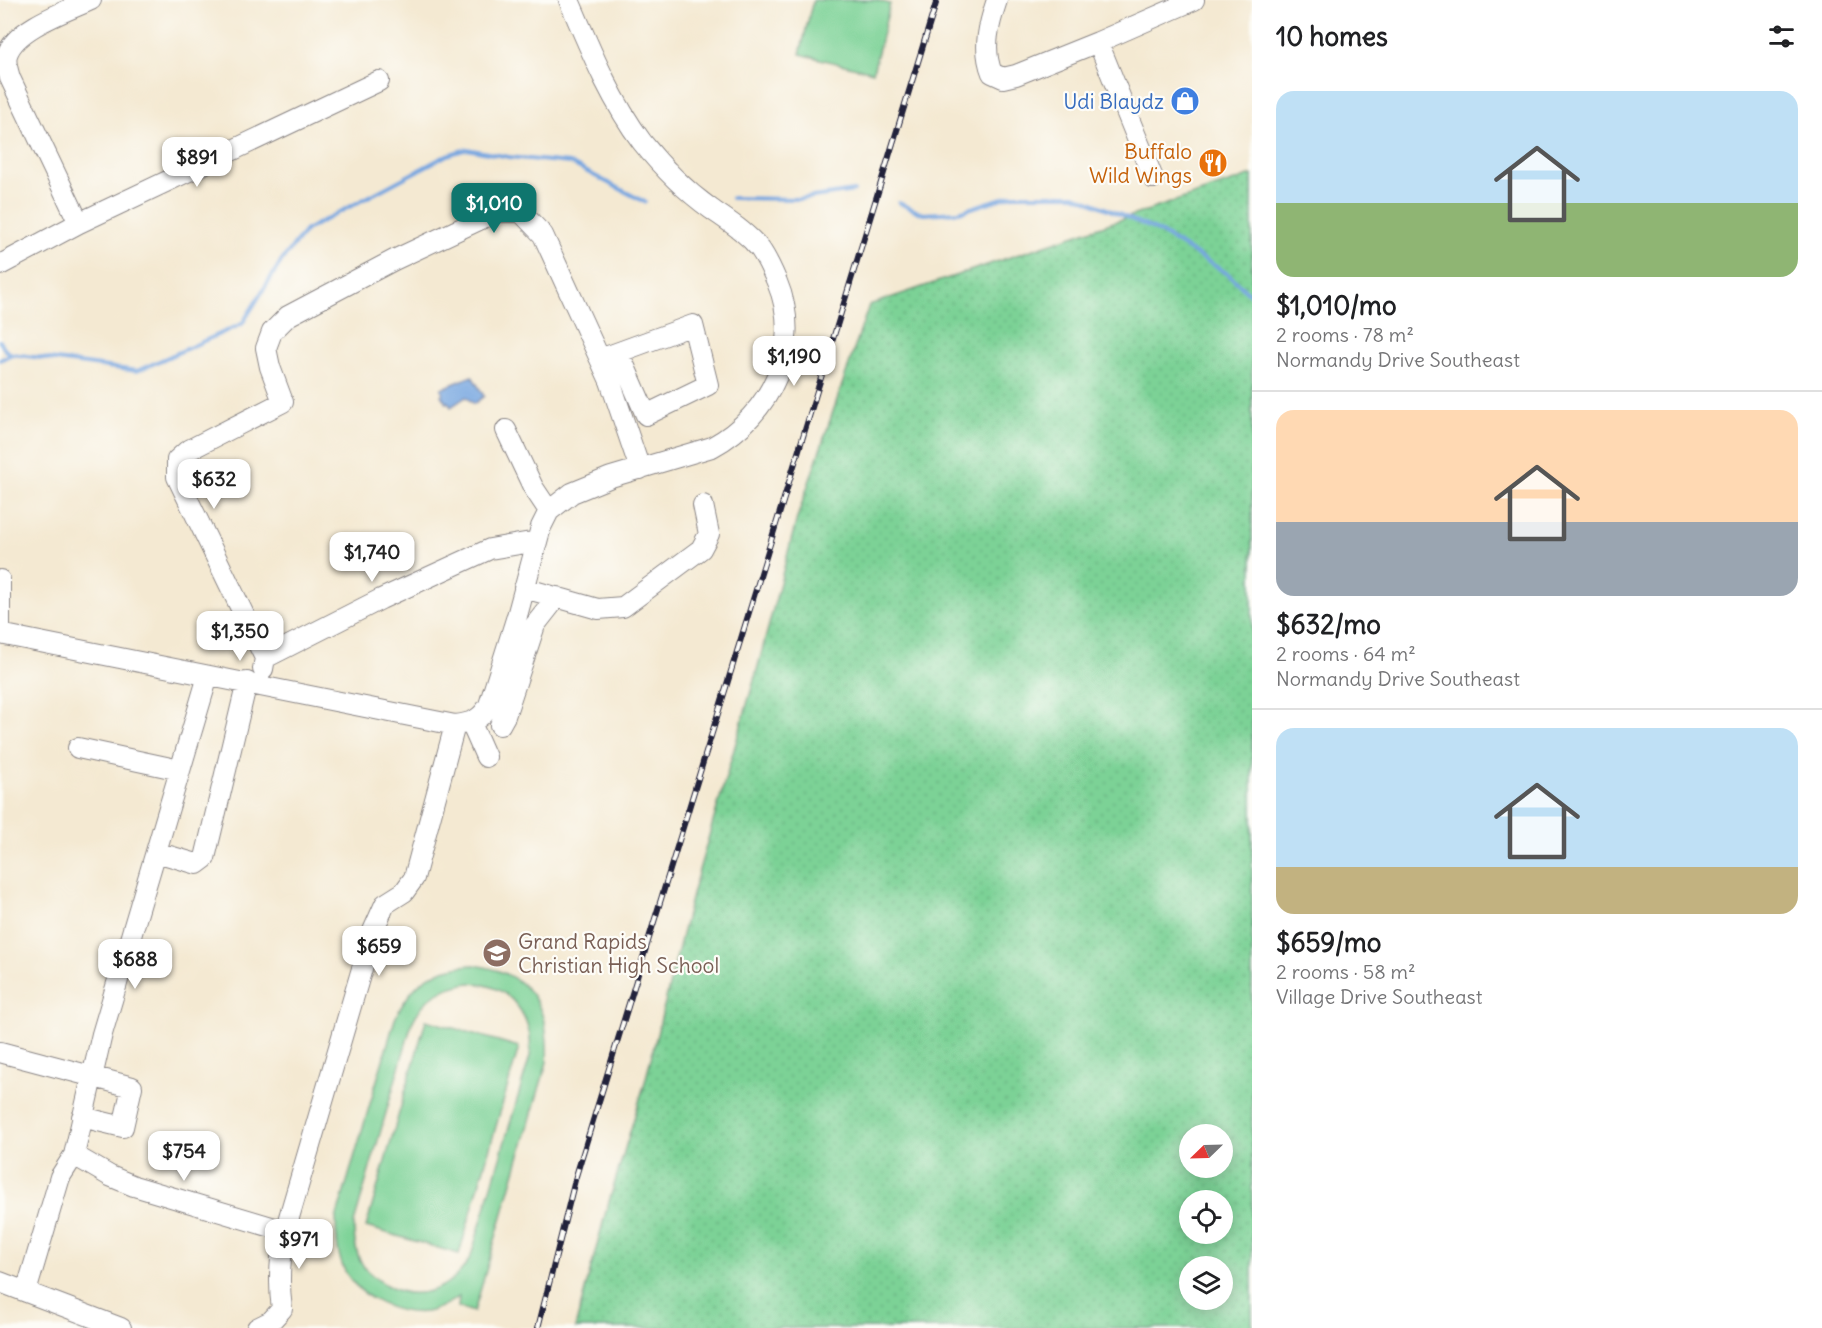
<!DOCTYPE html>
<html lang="en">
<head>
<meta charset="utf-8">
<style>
	:root { --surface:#fff; --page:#f2f2f2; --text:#202124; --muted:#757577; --line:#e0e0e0; --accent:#0f766e }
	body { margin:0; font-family:Delius,sans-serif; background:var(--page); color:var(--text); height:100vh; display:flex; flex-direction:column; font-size:22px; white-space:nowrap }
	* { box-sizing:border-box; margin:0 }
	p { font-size:20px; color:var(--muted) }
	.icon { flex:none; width:33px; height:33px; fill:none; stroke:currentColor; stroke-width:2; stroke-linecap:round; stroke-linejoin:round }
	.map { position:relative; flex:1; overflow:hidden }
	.side { display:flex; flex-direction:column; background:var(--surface); width:570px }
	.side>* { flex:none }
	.needle { width:39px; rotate:247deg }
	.tools { position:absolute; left:1179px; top:1124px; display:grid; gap:12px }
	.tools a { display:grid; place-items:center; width:54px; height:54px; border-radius:50%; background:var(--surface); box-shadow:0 3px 15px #0003; font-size:30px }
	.price { position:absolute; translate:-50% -51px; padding:0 14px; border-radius:12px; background:#fff; color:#222; font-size:20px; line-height:39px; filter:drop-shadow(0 2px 3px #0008) }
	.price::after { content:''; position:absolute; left:50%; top:36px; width:18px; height:14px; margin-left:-9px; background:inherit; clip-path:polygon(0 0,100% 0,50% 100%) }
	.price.current { background:var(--accent); color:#fff }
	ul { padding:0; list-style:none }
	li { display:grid; align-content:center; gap:12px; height:318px; padding:0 24px }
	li+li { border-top:2px solid var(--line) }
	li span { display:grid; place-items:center; height:186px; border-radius:18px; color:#555 }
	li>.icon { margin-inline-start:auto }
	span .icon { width:108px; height:108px; fill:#fffc; stroke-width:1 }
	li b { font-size:26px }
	h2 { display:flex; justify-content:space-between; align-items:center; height:72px; padding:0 24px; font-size:26px }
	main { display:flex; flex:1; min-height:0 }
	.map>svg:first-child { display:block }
	.grass { fill:url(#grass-dots); stroke:#4f7a68; stroke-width:1.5; fill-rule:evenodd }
	.pitch { fill:#7cd296; stroke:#4f7a68; stroke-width:1.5; fill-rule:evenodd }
	.water { fill:#76a6e0; stroke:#4c648e; stroke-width:1.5 }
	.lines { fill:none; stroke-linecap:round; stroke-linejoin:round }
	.stream { stroke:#76a6e0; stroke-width:4 }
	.minor-casing { stroke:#8b8686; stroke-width:22 }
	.minor { stroke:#fff; stroke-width:20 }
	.rail-casing { stroke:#22223b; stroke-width:6 }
	.rail { stroke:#fdfcf7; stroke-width:4; stroke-dasharray:11; stroke-linecap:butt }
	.labels { text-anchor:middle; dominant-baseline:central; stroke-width:4.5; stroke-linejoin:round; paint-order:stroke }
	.shop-label { font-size:21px; fill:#366cbe; stroke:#fdfcf7; text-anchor:end }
	.food-label { font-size:21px; fill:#c56008; stroke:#fdfcf7; text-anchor:end }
	.education-label { font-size:21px; fill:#785e54; stroke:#fdfcf7; text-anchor:start }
</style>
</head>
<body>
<main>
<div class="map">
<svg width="1252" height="1328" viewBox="0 0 1252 1328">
	<defs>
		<pattern id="grass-dots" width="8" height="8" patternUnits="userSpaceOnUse" patternTransform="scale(1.5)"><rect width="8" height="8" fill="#7cd296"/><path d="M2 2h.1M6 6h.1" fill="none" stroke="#6bb482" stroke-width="1.8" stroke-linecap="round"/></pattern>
	</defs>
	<rect width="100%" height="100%" fill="#fdfcf7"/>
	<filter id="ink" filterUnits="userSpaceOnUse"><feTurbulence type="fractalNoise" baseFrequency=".0167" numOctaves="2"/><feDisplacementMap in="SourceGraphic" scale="12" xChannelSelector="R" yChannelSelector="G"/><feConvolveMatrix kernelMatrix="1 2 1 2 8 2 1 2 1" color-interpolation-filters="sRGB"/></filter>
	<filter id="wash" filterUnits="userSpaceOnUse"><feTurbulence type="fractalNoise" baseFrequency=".008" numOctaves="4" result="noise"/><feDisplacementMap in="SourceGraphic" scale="24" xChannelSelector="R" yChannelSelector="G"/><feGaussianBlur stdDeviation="1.35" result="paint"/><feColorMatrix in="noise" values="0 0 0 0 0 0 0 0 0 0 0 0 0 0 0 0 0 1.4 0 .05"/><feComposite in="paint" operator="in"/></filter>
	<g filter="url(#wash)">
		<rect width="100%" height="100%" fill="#f4e9d2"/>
		<path class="grass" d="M1252 175V1328H575L605 1215 645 1082 693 891 757 670 797 518 869 305ZM1190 1134H1222V1167H1190ZM1190 1200H1222V1233H1190ZM1190 1266H1222V1299H1190Z"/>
		<path class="pitch" d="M813 0H876L890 4 873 72 800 54Z
			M474 965C531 973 550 1007 547 1062L474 1312 458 1307 459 1297C449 1303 438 1310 426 1312 396 1315 362 1299 346 1273 337 1257 336 1237 336 1219L395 1019C412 982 433 967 474 965ZM469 983C511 984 534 1017 530 1056L471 1256C454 1288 418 1304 386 1285 378 1280 370 1275 364 1267 355 1254 354 1238 354 1223L412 1023C425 996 440 988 469 983Z
			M426 1020 519 1047 459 1254 366 1227Z"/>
		<path class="water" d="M472 376 484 396 474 404 466 397 451 407 448 402 446 403 441 395 443 394 441 389Z"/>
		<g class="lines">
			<path class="stream" d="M732 198 799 199 854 191
				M899 203 923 214 959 212 1012 195H1075L1158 231 1228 274 1252 296
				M0 341 5 350 12 354
				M0 360 12 354 137 371 242 324 282 260 306 230 447 155 467 149 509 157 570 163 645 202"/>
		</g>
	</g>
	<g filter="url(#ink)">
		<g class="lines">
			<g class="minor-casing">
				<path id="minor" d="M997 0C989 24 982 48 992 73L1003 78 1016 75 1098 42 1194 0
					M1098 42 1153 178
					M79 223 10 78C8 70 5 63 7 55 15 28 67 11 91 0
					M0 265 79 223 379 81
					M600 359 693 325 708 385 646 415 619 353
					M506 430 533 487 549 511
					M0 580V634
					M524 588 598 609 623 607 701 549 709 534 703 505
					M0 634 455 725C471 723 481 720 489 705L517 616 541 527 549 511 572 493 611 477 712 447C771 415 804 346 777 282 772 270 767 259 760 249 746 232 728 221 711 209 686 191 661 166 642 142 610 99 590 49 569 0
					M265 658 177 477V460L187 451 283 402 270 367 266 348 272 332 288 316 394 260 496 212H521L543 235 610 381 640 469
					M263 669 265 658 381 599 490 549 537 541
					M471 723 486 757
					M500 725 505 716 535 625 557 597
					M78 748 180 770
					M156 852 197 864 205 858 247 682
					M0 1052 132 1087 123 1127 82 1117
					M74 1155 110 1176 134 1186 285 1231
					M0 1282 121 1328
					M26 1292 60 1177 74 1155 102 1034 208 676
					M257 1328 271 1321 282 1309C278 1282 280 1257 285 1231L373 931 385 904 404 892 414 878 455 725"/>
			</g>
			<use href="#minor" class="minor"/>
			<g class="rail-casing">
				<path id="rail" d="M538 1328 576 1176 937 0"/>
			</g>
			<use href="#rail" class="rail"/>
		</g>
	</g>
	<defs>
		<g id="shop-disc" transform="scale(1.5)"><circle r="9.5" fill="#3f7fe0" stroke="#fdfcf7"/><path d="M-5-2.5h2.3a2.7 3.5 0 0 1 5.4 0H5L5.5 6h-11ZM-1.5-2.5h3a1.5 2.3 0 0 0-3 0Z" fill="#fff"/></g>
		<g id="restaurant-disc" transform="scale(1.5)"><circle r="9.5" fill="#e8710a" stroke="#fdfcf7"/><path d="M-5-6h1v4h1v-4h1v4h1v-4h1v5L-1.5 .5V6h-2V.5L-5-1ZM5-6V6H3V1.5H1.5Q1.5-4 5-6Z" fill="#fff"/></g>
		<g id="school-disc" transform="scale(1.5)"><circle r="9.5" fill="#8d6e63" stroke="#fdfcf7"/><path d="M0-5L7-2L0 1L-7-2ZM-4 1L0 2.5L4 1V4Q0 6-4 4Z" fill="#fff"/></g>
	</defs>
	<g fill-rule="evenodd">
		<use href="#shop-disc" x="1185" y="101"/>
		<use href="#restaurant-disc" x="1213" y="163"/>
		<use href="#school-disc" x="497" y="953"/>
	</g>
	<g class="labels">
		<g class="shop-label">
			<text x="1164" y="101">Udi Blaydz</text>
		</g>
		<g class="food-label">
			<text x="1192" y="151">Buffalo<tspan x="1192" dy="24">Wild Wings</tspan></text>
		</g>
		<g class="education-label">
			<text x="518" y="941">Grand Rapids<tspan x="518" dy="24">Christian High School</tspan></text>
		</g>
	</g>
</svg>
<div class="tools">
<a><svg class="needle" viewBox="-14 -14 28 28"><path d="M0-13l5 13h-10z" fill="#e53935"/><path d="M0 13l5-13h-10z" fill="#757577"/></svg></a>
<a><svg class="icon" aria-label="locate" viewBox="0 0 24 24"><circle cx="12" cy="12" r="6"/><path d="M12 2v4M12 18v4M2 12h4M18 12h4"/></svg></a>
<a><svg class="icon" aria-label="layers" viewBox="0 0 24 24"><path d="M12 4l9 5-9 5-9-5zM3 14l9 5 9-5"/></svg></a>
</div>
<b class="price" style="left:197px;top:188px">$891</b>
<b class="price current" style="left:494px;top:234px">$1,010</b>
<b class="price" style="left:794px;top:387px">$1,190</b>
<b class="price" style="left:214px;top:510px">$632</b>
<b class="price" style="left:372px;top:583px">$1,740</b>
<b class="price" style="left:240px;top:662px">$1,350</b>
<b class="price" style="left:379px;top:977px">$659</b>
<b class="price" style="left:135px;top:990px">$688</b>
<b class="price" style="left:184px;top:1182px">$754</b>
<b class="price" style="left:299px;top:1270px">$971</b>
</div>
<section class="side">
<h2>10 homes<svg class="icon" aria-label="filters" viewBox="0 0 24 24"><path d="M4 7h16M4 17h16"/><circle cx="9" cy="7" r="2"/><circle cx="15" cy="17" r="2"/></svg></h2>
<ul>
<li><span style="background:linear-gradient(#bfe0f5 60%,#8fb573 0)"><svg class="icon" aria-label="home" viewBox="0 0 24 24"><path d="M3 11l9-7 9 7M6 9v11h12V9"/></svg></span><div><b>$1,010/mo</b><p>2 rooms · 78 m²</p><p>Normandy Drive Southeast</p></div></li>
<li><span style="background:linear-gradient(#ffd9b3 60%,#9aa5b1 0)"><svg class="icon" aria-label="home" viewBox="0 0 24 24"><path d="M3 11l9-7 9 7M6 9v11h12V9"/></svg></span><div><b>$632/mo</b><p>2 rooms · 64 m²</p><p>Normandy Drive Southeast</p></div></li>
<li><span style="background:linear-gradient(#bfe0f5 75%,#c2b280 0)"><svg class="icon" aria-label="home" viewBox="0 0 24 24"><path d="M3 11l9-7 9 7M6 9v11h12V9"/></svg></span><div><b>$659/mo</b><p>2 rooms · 58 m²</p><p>Village Drive Southeast</p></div></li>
</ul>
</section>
</main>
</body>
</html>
